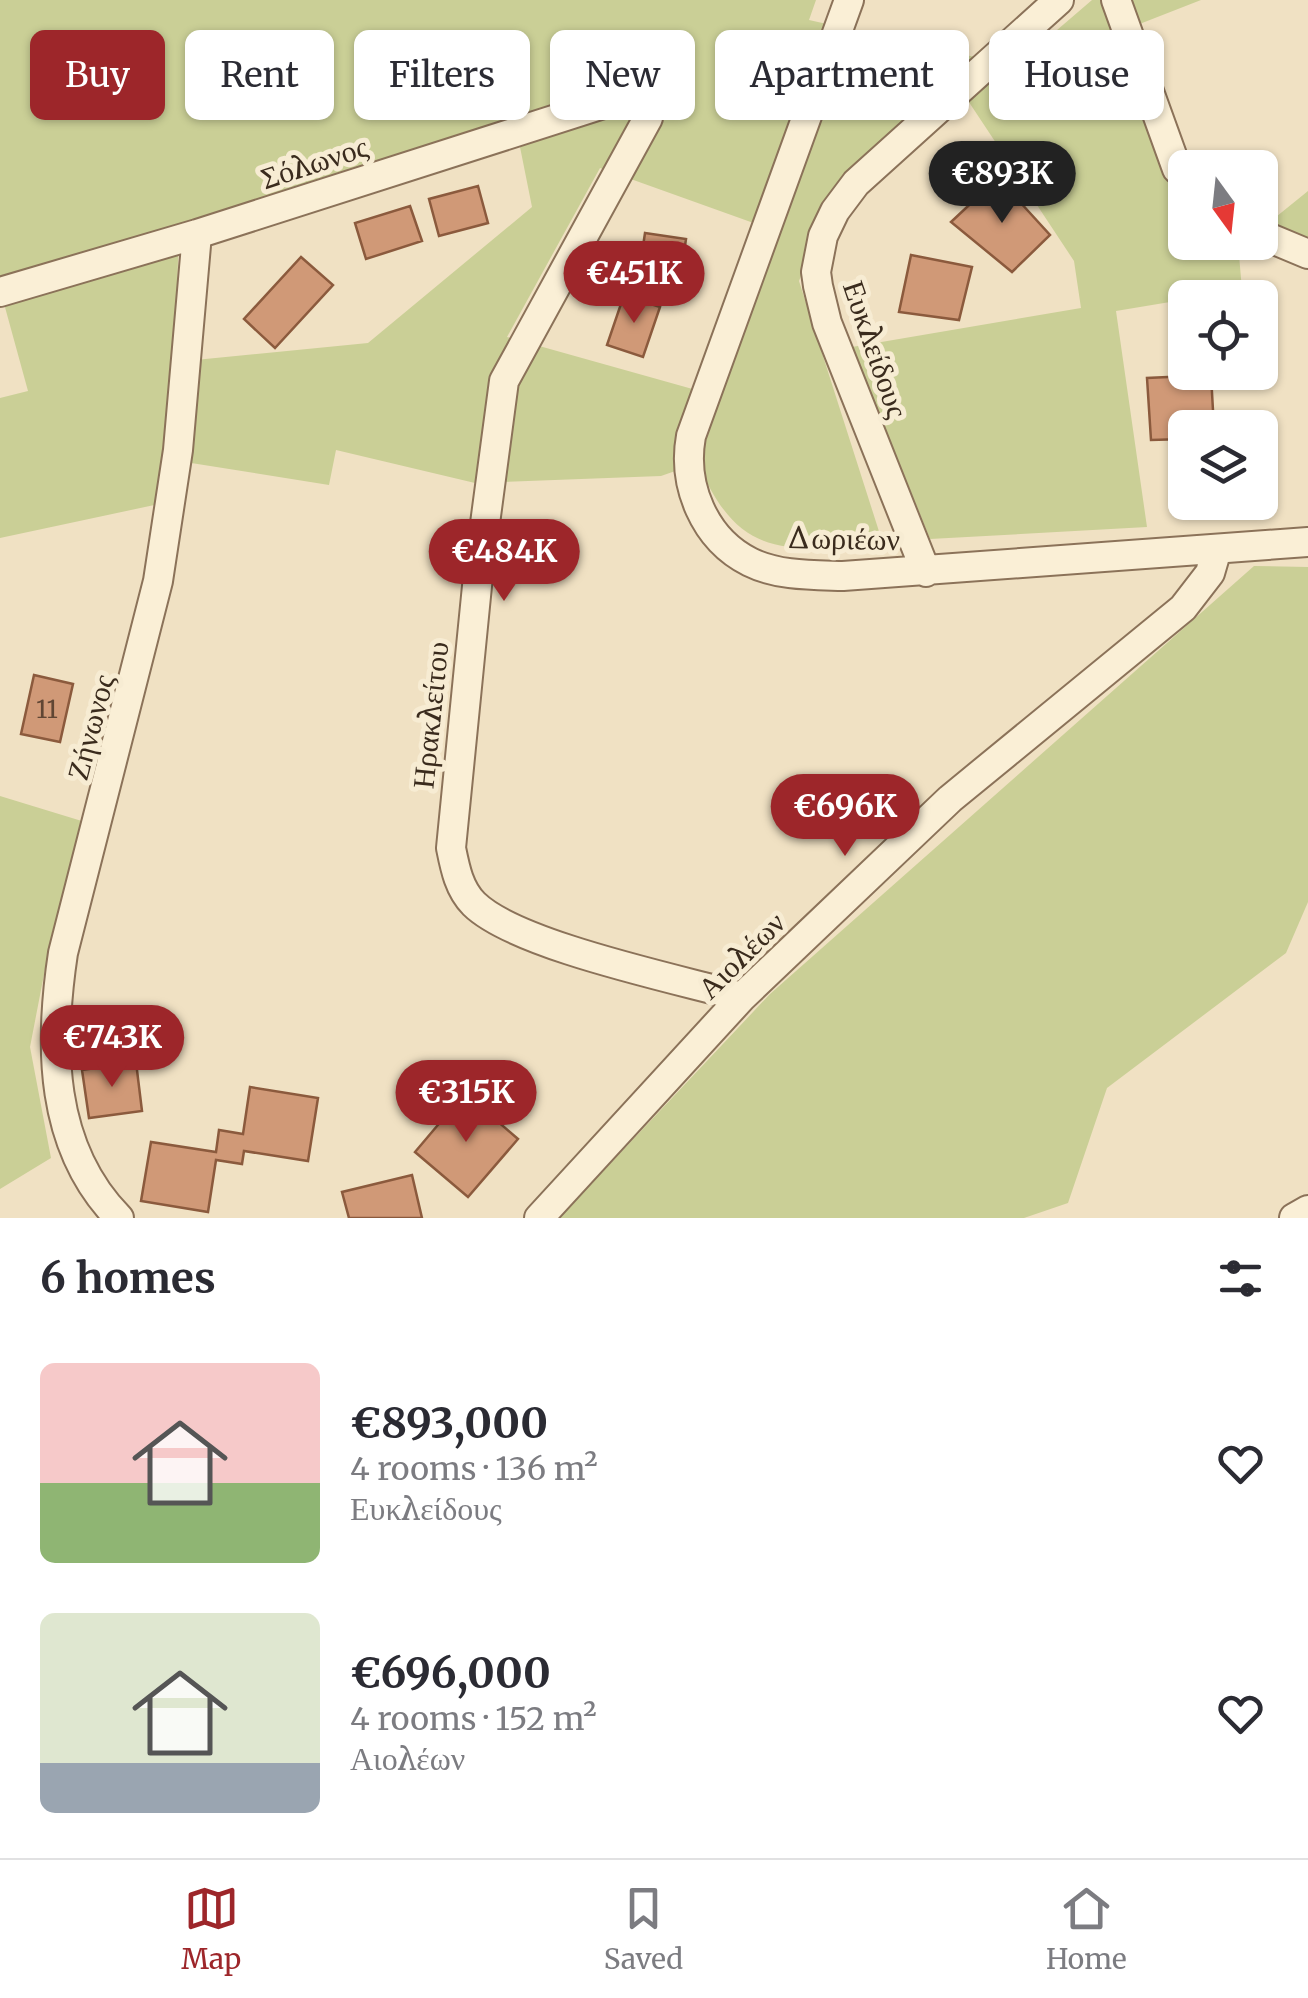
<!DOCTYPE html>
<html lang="en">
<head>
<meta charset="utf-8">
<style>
	:root { --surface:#fff; --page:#f2f2f3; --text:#2b2b33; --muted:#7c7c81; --line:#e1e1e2; --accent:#9d262a }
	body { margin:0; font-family:Merriweather,serif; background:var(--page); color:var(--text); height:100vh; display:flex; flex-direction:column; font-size:38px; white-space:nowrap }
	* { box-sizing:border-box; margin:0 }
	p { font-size:32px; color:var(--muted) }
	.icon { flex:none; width:55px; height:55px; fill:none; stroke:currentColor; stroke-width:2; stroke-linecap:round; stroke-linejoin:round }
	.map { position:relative; height:1218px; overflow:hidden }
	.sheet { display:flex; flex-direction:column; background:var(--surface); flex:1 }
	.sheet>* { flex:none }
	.hud { position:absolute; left:30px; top:30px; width:1250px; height:90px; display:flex; gap:20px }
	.needle { width:65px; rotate:165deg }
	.controls { position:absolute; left:1168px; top:150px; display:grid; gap:20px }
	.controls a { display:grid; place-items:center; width:110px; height:110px; border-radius:15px; background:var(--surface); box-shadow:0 2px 8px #0004; font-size:50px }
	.price { position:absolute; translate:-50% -85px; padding:0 22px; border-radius:35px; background:var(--accent); color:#fff; font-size:32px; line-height:65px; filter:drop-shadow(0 2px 5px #0008) }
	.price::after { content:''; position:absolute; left:50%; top:60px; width:30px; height:22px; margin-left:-15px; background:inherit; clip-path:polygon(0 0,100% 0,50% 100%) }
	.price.current { background:#222; color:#fff }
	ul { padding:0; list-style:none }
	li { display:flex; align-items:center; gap:30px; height:250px; padding:0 40px }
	li span { display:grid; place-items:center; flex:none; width:280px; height:200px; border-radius:15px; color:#555 }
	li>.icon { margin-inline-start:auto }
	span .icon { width:120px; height:120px; fill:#fffc; stroke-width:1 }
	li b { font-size:42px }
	h2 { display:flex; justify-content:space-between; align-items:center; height:120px; padding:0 40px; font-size:42px }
	.chip { padding:0 35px; border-radius:15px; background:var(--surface); box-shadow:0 2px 8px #0004; font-size:35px; line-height:90px }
	.chip.current { background:var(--accent); color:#fff }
	.menu { display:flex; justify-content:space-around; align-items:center; height:140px; border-top:2px solid var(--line); background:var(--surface); font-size:28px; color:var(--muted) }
	.menu a { display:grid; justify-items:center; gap:5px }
	.menu .current { color:var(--accent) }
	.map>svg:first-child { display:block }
	.green { fill:#cacf96; fill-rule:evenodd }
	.building { fill:#d09977; stroke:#8b5a3d; stroke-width:2.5 }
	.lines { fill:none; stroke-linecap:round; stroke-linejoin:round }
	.minor-casing { stroke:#8b7259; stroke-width:32 }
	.minor { stroke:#faefd6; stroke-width:28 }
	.labels { text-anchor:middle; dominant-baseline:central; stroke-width:10; stroke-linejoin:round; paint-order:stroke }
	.number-label { font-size:25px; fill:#604634 }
	.street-label { font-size:30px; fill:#3a2b1d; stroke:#f7ecd3 }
</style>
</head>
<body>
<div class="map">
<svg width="1308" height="1218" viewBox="0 0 1308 1218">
	<rect width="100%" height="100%" fill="#f0e1c3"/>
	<path class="green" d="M0 0H816L809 20 1015 66 1092 0H1109L1153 138 1185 195V242L1238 243 1242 290 1116 311 1147 527 930 539 852 347 1081 308 1074 261 955 81 830 202 799 281 884 547C788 547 741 565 698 463L661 476 475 483 336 450 329 485 166 459 159 504 0 538V398L28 391 0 289ZM515 122 532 207 368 343 175 362 179 226ZM600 168 776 231 721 397 507 337Z
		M1132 0H1201L1137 25Z
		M1308 191V240L1266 225Z
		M1254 566 1308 567V902L1286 953 1107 1088 1068 1203 1024 1218H559L770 994Z
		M0 796 85 822 52 933 30 1047 51 1158 0 1189Z"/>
	<path class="building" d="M998 178 1050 235 1012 272 951 222Z
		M478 186 488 223 439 236 429 199Z
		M410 206 422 241 366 259 355 223Z
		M645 233 686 239 678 293 637 287Z
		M911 255 972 267 959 320 899 312Z
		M301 257 333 285 275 348 244 319Z
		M624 295 660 307 643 357 607 345Z
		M1211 375 1214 428H1185V439L1151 440 1147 378Z
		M34 675 73 684 60 742 21 734Z
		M136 1062 142 1111 89 1118 82 1070Z
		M250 1087 318 1098 308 1161 244 1151 242 1164 216 1160 208 1212 141 1201 151 1142 216 1152 219 1130 243 1134Z
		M465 1093 518 1139 468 1197 415 1152Z
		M412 1175 422 1218H349L342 1192Z"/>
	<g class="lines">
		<g class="minor-casing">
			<path id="minor" d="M849 0 691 436C682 485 704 539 750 562 778 576 813 575 843 576L1308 542
				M1116 0 1177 169 1185 176
				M1260 234 1308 254
				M0 292 197 234 619 99 646 101 648 118 504 381 478 576 451 848C455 868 459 889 474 904 517 946 678 979 742 997
				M926 572 827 323 818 286 816 272 823 236 835 211 856 183 1059 0
				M119 1218C49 1147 49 1045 63 953L158 581 178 450 197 234
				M539 1218 742 997 950 799 1183 608 1210 573 1217 549
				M1294 1218 1308 1210"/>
		</g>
		<use href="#minor" class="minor"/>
	</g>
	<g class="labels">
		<g class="number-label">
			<text x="47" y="709">11</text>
		</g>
		<g class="street-label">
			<text transform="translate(314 162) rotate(-18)">Σόλωνος</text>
			<text transform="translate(876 349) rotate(71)">Ευκλείδους</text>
			<text transform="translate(843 538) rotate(1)">Δωριέων</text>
			<text transform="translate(430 715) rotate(-84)">Ηρακλείτου</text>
			<text transform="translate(90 727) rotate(-75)">Ζήνωνος</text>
			<text transform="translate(741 955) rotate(-45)">Αιολέων</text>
		</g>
	</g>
</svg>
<div class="controls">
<a><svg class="needle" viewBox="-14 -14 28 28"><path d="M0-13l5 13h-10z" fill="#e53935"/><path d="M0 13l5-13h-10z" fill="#7c7c81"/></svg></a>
<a><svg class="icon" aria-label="locate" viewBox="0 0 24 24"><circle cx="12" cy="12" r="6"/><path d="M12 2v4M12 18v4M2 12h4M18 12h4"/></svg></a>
<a><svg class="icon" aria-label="layers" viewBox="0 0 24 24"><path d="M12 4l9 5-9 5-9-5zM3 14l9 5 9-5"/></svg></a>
</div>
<b class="price current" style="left:1002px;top:226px">€893K</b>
<b class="price" style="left:634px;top:326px">€451K</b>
<b class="price" style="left:504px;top:604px">€484K</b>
<b class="price" style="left:845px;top:859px">€696K</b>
<b class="price" style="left:112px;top:1090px">€743K</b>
<b class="price" style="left:466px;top:1145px">€315K</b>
<div class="hud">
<a class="chip current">Buy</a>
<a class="chip">Rent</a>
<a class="chip">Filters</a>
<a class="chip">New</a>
<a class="chip">Apartment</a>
<a class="chip">House</a>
</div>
</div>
<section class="sheet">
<h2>6 homes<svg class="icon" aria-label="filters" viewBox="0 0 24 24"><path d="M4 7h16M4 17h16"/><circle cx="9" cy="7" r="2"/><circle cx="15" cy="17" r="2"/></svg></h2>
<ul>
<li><span style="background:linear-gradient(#f6c9c9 60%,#8fb573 0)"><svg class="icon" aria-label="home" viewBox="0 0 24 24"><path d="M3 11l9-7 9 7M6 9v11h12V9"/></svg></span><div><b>€893,000</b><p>4 rooms · 136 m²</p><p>Ευκλείδους</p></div><svg class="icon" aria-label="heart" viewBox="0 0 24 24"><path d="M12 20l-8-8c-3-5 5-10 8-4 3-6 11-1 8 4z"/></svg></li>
<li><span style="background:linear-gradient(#dfe7d0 75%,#9aa5b1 0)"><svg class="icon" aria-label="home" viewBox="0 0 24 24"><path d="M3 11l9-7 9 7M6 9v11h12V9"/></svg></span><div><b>€696,000</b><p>4 rooms · 152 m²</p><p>Αιολέων</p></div><svg class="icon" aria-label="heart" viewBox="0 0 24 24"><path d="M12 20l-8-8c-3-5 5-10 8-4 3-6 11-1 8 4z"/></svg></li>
</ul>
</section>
<nav class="menu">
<a class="current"><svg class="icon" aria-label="map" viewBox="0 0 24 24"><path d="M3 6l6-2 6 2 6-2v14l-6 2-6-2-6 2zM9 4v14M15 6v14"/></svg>Map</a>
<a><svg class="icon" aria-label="saved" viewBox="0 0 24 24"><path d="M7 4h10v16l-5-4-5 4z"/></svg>Saved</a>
<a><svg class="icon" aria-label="home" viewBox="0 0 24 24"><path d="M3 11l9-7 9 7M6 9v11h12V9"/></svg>Home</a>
</nav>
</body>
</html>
